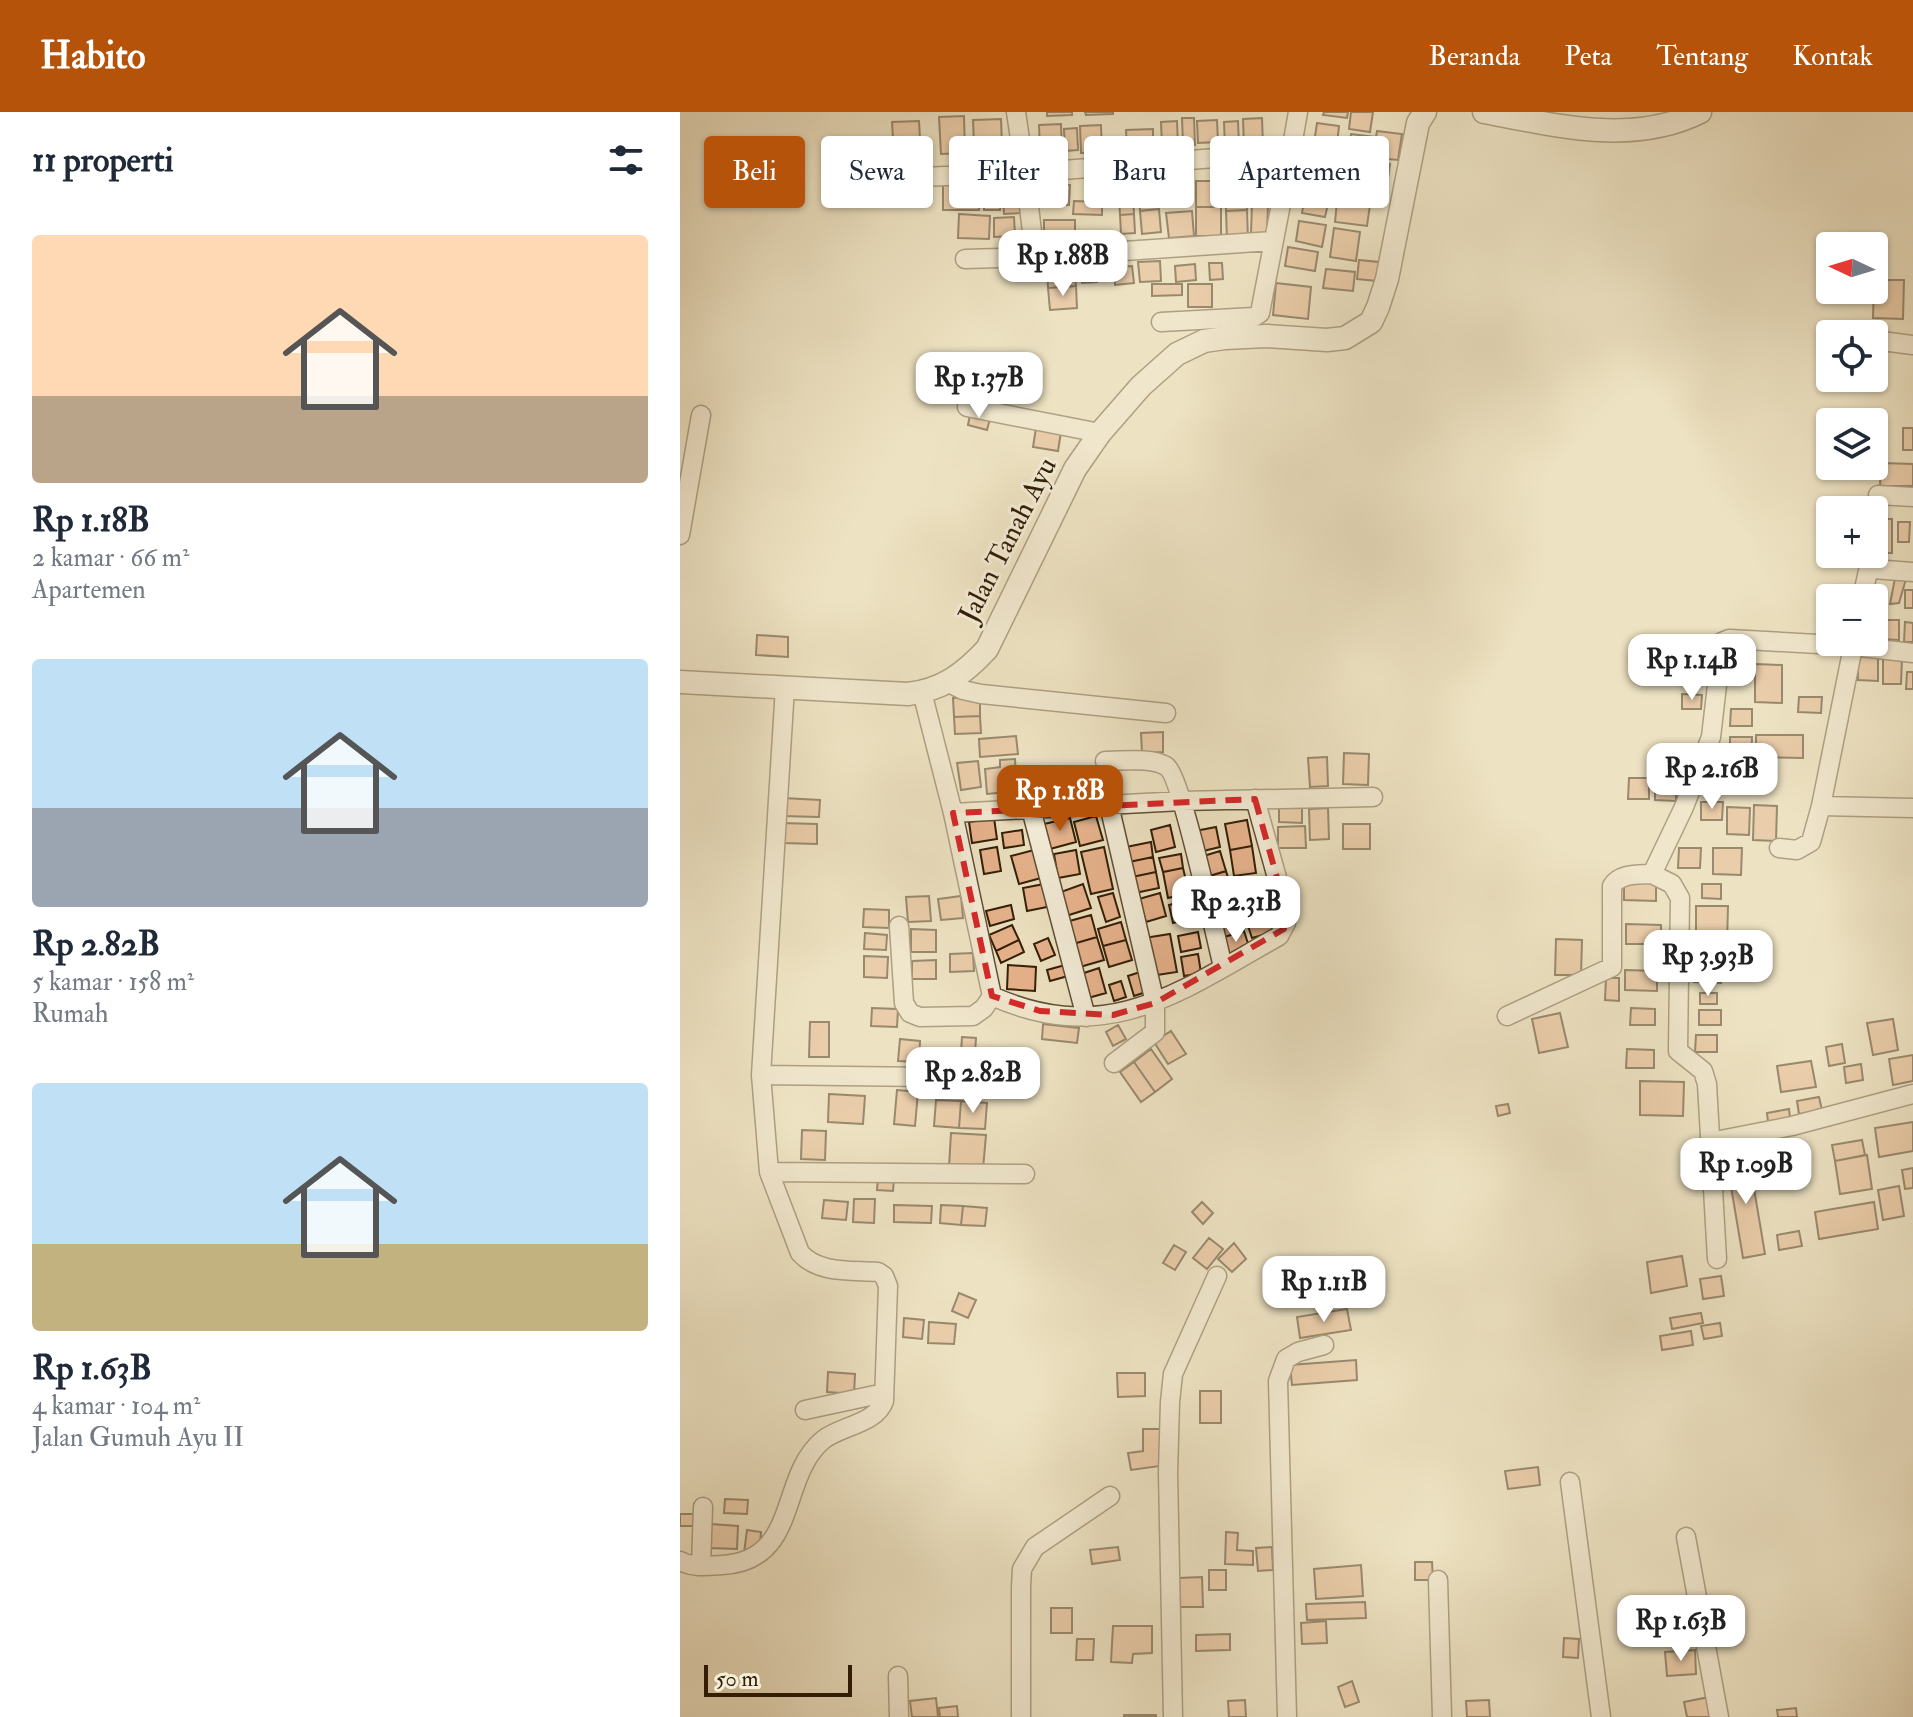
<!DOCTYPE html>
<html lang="id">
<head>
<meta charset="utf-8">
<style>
	:root { --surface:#fff; --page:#f6f6f7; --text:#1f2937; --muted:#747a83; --accent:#b45309 }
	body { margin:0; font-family:"IM FELL Double Pica",serif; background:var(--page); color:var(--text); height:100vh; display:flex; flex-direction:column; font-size:30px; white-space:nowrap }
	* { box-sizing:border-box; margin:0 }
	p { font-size:26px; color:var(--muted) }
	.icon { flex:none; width:44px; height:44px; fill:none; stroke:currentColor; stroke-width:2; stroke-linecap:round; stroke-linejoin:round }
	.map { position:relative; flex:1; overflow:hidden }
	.panel { display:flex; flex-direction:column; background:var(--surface); width:680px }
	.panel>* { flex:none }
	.banner { position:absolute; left:24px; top:24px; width:760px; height:72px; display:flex; gap:16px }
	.needle { width:52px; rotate:274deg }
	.controls { position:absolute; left:1136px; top:120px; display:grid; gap:16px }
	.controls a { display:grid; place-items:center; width:72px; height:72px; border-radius:8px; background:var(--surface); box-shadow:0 2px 6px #0004; font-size:40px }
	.scale { position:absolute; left:24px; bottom:20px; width:148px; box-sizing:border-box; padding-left:8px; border:4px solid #331e05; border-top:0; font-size:22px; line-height:28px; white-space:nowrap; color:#331e05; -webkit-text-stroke:6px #f3ecd7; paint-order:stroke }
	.price { position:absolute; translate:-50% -68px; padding:0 18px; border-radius:16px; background:#fff; color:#222; font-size:26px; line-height:52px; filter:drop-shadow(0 2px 4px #0008) }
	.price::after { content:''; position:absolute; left:50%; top:48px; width:24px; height:18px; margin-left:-12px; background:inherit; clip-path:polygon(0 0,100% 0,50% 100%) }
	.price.selected { background:var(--accent); color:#fff }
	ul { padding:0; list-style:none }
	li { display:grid; align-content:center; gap:16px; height:424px; padding:0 32px }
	li span { display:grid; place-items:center; height:248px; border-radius:8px; color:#555 }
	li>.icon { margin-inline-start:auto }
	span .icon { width:144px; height:144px; fill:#fffc; stroke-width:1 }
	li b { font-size:34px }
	h2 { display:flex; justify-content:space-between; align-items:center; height:96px; padding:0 32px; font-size:34px }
	.tag { padding:0 28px; border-radius:8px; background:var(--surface); box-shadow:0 2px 6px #0004; font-size:28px; line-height:72px }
	.tag.selected { background:var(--accent); color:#fff }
	header { display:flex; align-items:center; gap:48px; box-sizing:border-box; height:112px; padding:0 40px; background:var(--accent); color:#fff }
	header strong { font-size:38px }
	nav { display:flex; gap:44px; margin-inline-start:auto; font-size:28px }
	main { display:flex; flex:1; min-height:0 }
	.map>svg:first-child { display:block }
	.building { fill:#e7b38d; stroke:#331e05; stroke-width:2 }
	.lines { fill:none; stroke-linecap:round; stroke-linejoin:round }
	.minor-casing { stroke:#624f34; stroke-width:21 }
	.tertiary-casing { stroke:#624f34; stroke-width:25 }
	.minor { stroke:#f3ecd7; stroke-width:18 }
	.tertiary { stroke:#f3ecd7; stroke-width:22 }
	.marked { fill:none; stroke:#d62828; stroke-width:6; stroke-dasharray:16 10; stroke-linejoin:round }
	.labels { text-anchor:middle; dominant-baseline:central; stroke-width:6; stroke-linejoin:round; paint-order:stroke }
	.street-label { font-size:28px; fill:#331e05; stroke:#f3ecd7 }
</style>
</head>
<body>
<header>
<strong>Habito</strong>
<nav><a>Beranda</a><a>Peta</a><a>Tentang</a><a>Kontak</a></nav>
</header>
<main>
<section class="panel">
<h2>11 properti<svg class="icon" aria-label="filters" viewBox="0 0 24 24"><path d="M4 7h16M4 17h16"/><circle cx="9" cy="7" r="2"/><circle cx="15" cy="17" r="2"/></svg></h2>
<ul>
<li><span style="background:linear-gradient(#ffd9b3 65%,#b9a48a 0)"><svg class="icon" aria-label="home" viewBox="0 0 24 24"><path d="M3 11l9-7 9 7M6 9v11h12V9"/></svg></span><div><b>Rp 1.18B</b><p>2 kamar · 66 m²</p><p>Apartemen</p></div></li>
<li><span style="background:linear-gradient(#bfe0f5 60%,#9aa5b1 0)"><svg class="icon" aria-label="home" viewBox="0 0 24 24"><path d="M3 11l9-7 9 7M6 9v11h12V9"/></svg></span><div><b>Rp 2.82B</b><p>5 kamar · 158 m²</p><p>Rumah</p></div></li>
<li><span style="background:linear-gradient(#bfe0f5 65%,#c2b280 0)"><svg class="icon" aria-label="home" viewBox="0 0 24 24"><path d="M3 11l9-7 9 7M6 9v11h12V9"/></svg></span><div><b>Rp 1.63B</b><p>4 kamar · 104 m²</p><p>Jalan Gumuh Ayu II</p></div></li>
</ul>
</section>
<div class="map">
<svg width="1233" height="1605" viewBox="0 0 1233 1605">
	<rect width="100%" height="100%" fill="#ede2c2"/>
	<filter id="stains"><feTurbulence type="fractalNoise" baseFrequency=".0025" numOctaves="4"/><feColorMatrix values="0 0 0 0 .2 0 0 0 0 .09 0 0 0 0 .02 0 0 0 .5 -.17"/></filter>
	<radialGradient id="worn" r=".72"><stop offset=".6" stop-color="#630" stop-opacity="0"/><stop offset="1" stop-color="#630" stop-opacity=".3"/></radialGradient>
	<path class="building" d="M367 0H392V3L367 4Z
		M405 0H433V2L406 3Z
		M644 0H668L667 6 643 3Z
		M671 0H693L690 20 669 17Z
		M284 4 285 41 261 42 259 5Z
		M502 6H514L515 33H503Z
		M582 6 583 33 564 34 563 7Z
		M321 7 322 34 294 35 293 8Z
		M537 8 538 30 518 31 517 9Z
		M239 9 241 44 214 45 212 10Z
		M497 9 498 34 482 35 481 10Z
		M558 9 559 34 545 35 544 10Z
		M637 11 659 14 656 41 633 38Z
		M381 12 382 38 360 39 359 13Z
		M421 13 422 40 401 41 400 14Z
		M397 16 398 38 385 39 384 17Z
		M473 17V35L447 36 446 18Z
		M697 19 722 22 718 48 697 46V49L668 45 671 22 696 25Z
		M627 48 654 51 652 71 624 68Z
		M674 48 710 52 707 74 671 70Z
		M419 66 437 67 436 87H418Z
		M508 68 510 94 483 95 481 70Z
		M566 68 567 98 546 99V69Z
		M516 69H542L541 95H516Z
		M477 70 479 97 460 99 458 72Z
		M263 71 299 72V98H263Z
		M304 71H320V98H304Z
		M365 73H390L389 93H365Z
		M626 78 650 83 645 105 622 101Z
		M453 83 454 102 440 103 439 84Z
		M323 86H341V101L324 102Z
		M394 89 422 90V103L393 102Z
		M657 89 690 93 687 114 655 110Z
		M572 92H588L587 122 571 121Z
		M516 95H541V124H516Z
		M479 97 481 120 462 122 460 99Z
		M567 98 568 127 547 128 546 99Z
		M512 99 514 124 489 126 486 101Z
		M279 102 310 104 309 127 278 126Z
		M454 102 455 121 441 122 440 103Z
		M334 105 335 124 314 125V106Z
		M364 108H395V126H364Z
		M619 109 646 113 642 135 616 129Z
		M654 116 680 120 676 149 650 145Z
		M608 135 638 140 635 159 605 154Z
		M679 148 699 150 697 169 677 167Z
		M480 149 481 169 460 170 458 150Z
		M416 150 417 170 402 171 400 151Z
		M529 151H542L543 167 530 168Z
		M515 152 516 168 496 170 495 154Z
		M394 153 396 174 368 176 367 154Z
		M452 154 454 171 435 173 434 155Z
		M646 157 675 160 673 179 643 176Z
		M1194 168H1224L1223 207 1193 206Z
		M596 171 631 175 628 207 593 203Z
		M472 172H502V183L472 184Z
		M508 172H532V195H508Z
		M396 174 397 196 370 198 368 176Z
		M291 298 311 303 307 318 288 313Z
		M356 316 381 320 378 339 353 335Z
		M1223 316H1233V338H1223Z
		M1201 351 1233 352V374H1200Z
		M1194 407H1212V441H1194Z
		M1218 410H1230L1229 430H1218Z
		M1215 466 1226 467 1219 491 1210 492Z
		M1225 478H1233V496H1225Z
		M1194 508 1197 509V531L1194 530Z
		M1199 508H1219V528L1198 527Z
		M1225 510 1233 511V530H1224Z
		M77 523 108 525V545L76 543Z
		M1178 545H1198V569L1178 568Z
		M1203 546H1222L1221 572H1203Z
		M1075 552 1102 553V591L1075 590Z
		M1227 560H1233V577H1226Z
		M1002 582 1022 583 1021 597H1002Z
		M300 585V604L274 605 273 586Z
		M1119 585H1142L1141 601 1118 600Z
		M1051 597H1072V614H1050Z
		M300 604 301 621 275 622 274 605Z
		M483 620V640L462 641 461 621Z
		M1076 623H1123V646L1076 645Z
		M336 624 338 642 300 645 299 627Z
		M1050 625H1072L1071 654H1050Z
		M664 641 689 642 688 673 663 672Z
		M647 645 648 674 630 675 628 646Z
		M335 647 336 664 327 665 328 680 307 682 305 657 320 655V648Z
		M298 649 301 675 281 678 277 651Z
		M949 666H969V687H948Z
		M975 670H996V689L975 688Z
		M103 686 140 688 139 705 102 704Z
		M1021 690H1043L1042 708H1021Z
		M599 693H622V711L599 710Z
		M1074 693 1097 694 1096 729 1073 728Z
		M1047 695 1070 696 1069 723 1047 722Z
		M648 696 649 727 630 728 629 697Z
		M416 704 423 728 400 734 394 710Z
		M314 706 317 727 292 731 289 710Z
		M390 706 396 730 370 737 364 712Z
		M567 708 572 734 550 738 545 712Z
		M102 711 137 712V732L102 731Z
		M663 712H690V737H663Z
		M490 713 495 735 476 740 471 718Z
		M625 714 626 736H598V715Z
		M536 715 540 735 519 740 515 719Z
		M342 718 344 733 324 736 322 721Z
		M471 730 473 745 449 750 446 735Z
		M572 734 576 761 554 764 550 738Z
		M317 735 321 759 304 762 300 738Z
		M424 735 433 777 411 782 401 740Z
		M999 736H1021L1020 756H998Z
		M1033 736H1062L1061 763 1033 762Z
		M354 738 361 766 339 772 331 744Z
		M396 738 400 762 378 766 374 742Z
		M540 739 546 759 523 766 517 746Z
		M501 742 503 756 483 760 479 746Z
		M473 745 476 760 452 765 449 750Z
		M503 756 509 781 488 786 483 760Z
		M546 759 552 779 529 786 523 766Z
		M476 760 479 776 455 781 452 765Z
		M944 768 976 769V789L944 788Z
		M364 772 367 795 347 799 343 776Z
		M403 772 411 796 386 804 378 781Z
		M1022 772H1041V787L1022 786Z
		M582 776 588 800 563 807 557 782Z
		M552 779 559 804 537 811 529 786Z
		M433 781 440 805 426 810 418 785Z
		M480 781 486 804 466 810 459 787Z
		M249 784 251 809 228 810 226 785Z
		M281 784 283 806 261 808 258 787Z
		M505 789 509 807 493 811 489 793Z
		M331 793 334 807 310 814 306 799Z
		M1016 794H1048L1047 832 1016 831Z
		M184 797 209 798V816L183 815Z
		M411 803 417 825 393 832 386 810Z
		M559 804 564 819 541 826 537 811Z
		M589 804 593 820 572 826 567 811Z
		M441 810 446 828 423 834 418 817Z
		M946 812 981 813V832H946Z
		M332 813 339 828 316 839 309 823Z
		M231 817 256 818V840H231Z
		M564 819 570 838 547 845 541 826Z
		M518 820 521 836 501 840 498 824Z
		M185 821 207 823 206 838 184 837Z
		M490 822 497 860 470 864 464 826Z
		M417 825 424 848 400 855 393 832Z
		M368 826 375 843 361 849 354 832Z
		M876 827 902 828 901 863H875Z
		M339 828 344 840 321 851 316 839Z
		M446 828 452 848 429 855 423 834Z
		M293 841 294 859 270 860V842Z
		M518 842 521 861 504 864 501 845Z
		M184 844 208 845 207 866 184 865Z
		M256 848V867H232V849Z
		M1014 848H1041V871L1014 870Z
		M328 853 356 855 355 879 327 877Z
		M385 853 388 864 370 869 367 858Z
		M419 856 426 881 408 886 401 862Z
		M945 858 977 859V879L945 878Z
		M460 860 466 880 454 884 448 864Z
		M926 866H939V889L925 888Z
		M441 869 446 885 434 889 429 873Z
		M1020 881H1037V892H1020Z
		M192 896 218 897 217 915 191 914Z
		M951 896 975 897V913H950Z
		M1019 898H1041V913H1019Z
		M880 901 888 935 859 941 852 907Z
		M1213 907 1218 938 1193 943 1187 911Z
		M130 910H149V945H129Z
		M363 912 399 916 397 931 362 927Z
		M438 913 446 927 433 934 426 920Z
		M491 919 506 942 488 952 474 930Z
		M1016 923H1037V940H1015Z
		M282 925 296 926 295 942 281 941Z
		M220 927 240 929 239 950 218 949Z
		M1162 932 1165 951 1149 954 1146 935Z
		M471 937 492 967 475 980 454 950Z
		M947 937 974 938V956H946Z
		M1233 943V969L1213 973 1209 947Z
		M1131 949 1136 975 1101 980 1097 954Z
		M454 950 475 980 461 990 440 960Z
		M279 952 305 954 304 965 278 963Z
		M1181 952 1183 968 1166 971 1164 955Z
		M960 969 1004 970 1003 1004 960 1003Z
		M217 978 238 980 235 1014 214 1012Z
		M149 982 185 984 183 1012 148 1010Z
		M1139 985 1142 998 1119 1002 1117 989Z
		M256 988 281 989 279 1016 254 1014Z
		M281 989 307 991 305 1017 279 1016Z
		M828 992 830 1001 818 1004 816 994Z
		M1109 997 1110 1006 1088 1010 1087 1001Z
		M1233 1010V1039L1199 1045 1195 1016Z
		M122 1018 146 1019 145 1048 121 1047Z
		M271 1021 306 1023 303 1057 269 1055Z
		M1182 1028 1185 1043 1155 1049 1152 1033Z
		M1068 1041 1085 1142 1063 1146 1046 1045Z
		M1187 1043 1192 1077 1160 1082 1155 1049Z
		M1233 1056V1076L1225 1077 1222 1058Z
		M198 1065 214 1066 213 1079 197 1078Z
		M1219 1074 1224 1104 1203 1108 1198 1078Z
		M174 1087H195L194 1111 173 1110Z
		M144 1088 168 1090 166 1108 142 1106Z
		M522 1090 533 1101 523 1112 512 1100Z
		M1194 1090 1198 1117 1139 1127 1135 1100Z
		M214 1093 252 1094 251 1111 214 1110Z
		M261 1093 283 1094 281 1113 260 1111Z
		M283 1094 307 1096 305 1114 281 1113Z
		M1119 1119 1122 1134 1099 1138 1097 1123Z
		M529 1126 543 1137 527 1157 513 1146Z
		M554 1131 566 1147 552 1160 538 1147Z
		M494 1133 506 1140 495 1158 483 1151Z
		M1002 1144 1007 1174 971 1181 967 1150Z
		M1041 1164 1044 1184 1023 1187 1020 1167Z
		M279 1181 296 1188 288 1206 272 1199Z
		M667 1197 671 1218 620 1226 617 1205Z
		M1021 1201 1023 1211 992 1217 990 1206Z
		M224 1206 244 1208 242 1227 223 1225Z
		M249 1210 276 1212 274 1232 248 1231Z
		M1040 1211 1042 1224 1024 1227 1021 1214Z
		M1011 1219 1013 1233 982 1238 980 1224Z
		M676 1248 677 1268 612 1273 610 1253Z
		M148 1260 175 1262 174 1282 147 1280Z
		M437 1261H465V1284L438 1285Z
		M520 1279H541V1311H520Z
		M463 1317H480V1354L451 1358 448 1341 463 1339Z
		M858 1355 860 1373 828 1377 825 1359Z
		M45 1387 68 1388 67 1402 44 1401Z
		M0 1402H16V1414H0Z
		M31 1412 58 1414 57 1437 30 1436Z
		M67 1418 81 1420 79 1442 64 1441Z
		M546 1420 558 1421 557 1438 573 1439V1453L545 1452Z
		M438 1435 440 1448 412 1452 410 1438Z
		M592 1435 593 1458 578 1459 576 1436Z
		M735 1450H752L753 1468H735Z
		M681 1453 683 1484 636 1487 634 1457Z
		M529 1458H546V1478H529Z
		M522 1465 523 1495H499L498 1466Z
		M685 1490 686 1506 627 1508 626 1492Z
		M371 1496H392V1521H371Z
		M646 1509 647 1531 622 1532 621 1511Z
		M433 1514H472V1541L453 1542 452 1551 431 1550Z
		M550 1522V1538L516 1539V1523Z
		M884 1526 899 1527 898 1546 883 1545Z
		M397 1527H414L413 1548H396Z
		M1015 1538 1016 1562 987 1564 985 1540Z
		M672 1569 679 1590 665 1595 658 1575Z
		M1029 1585 1032 1605H1007L1004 1590Z
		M256 1586 258 1605H232L230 1589Z
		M565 1588 566 1605H549L548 1589Z
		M809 1588 810 1605H787L786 1589Z
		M277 1594 278 1605H260L259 1596Z
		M1116 1596 1117 1605H1098L1097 1598Z
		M444 1603H476V1605H444Z"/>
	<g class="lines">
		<g class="minor-casing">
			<path id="minor" d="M611 40 618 0
				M214 66 345 61 336 0
				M355 145 345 61 611 40 580 201 574 205 481 210
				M285 147 355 145 593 129
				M1194 228 1233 233
				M287 295 420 321
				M1198 383 1233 385
				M0 423 21 303
				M1182 486 1188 459 1193 457 1233 460
				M269 571 283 578 301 582 486 601
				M242 580 273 701 312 884C428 936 501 879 599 824L606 811V798L575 687
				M425 649C443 649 471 645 486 654 501 663 536 827 543 855
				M429 693 475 891V920L434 951
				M1141 694 1233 696
				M351 697 406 905
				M273 701 502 689 693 685
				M1099 736 1117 738 1131 730 1141 694 1174 530
				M972 762 992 772 1000 786 998 939 1023 959 1027 972 1037 1147
				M219 814 224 891 230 901 240 905 293 904 304 896 312 884
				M827 904 932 855V774C940 761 958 763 972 762L1004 695 1031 625 1042 530 1049 527 1173 534 1233 541
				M81 963 332 966
				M1030 1030 1112 1014 1233 982
				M89 1060 345 1062
				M125 1298 204 1281
				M890 1370 921 1605
				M1006 1425 1039 1605
				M0 1449C13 1456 28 1454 42 1453 120 1449 98 1365 143 1328 160 1314 196 1312 204 1289L208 1174 204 1164 198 1160C171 1158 139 1162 120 1141L89 1060 81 963 105 575
				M21 1454 23 1395
				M758 1468 762 1605
				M218 1564 219 1605
				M341 1605V1475L342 1457 355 1435 430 1384
				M493 1605 488 1361 490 1290 493 1262 537 1164
				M607 1605 598 1269 606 1247 618 1240 644 1233"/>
		</g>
		<g class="tertiary-casing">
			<path id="tertiary" d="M804 0C875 13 952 34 1020 0
				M0 570 228 582C262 578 284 562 307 537L395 357 420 321 461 274 497 242 524 229 545 226 586 224 647 228 665 226 691 210 698 195 707 167 738 11 745 0"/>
		</g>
		<use href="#minor" class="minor"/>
		<use href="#tertiary" class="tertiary"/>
	</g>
	<path d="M0 0H1233V1605H0ZM575 687 606 798 604 817 475 891 433 903 360 899 312 884 273 701Z" fill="#ede2c2" fill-opacity=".55" fill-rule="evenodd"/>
	<path class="marked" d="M575 687 606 798 604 817 475 891 433 903 360 899 312 884 273 701Z"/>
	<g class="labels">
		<g class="street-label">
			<text transform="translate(328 428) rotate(-63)">Jalan Tanah Ayu</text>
		</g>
	</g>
	<rect width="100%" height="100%" filter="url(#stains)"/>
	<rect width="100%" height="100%" fill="url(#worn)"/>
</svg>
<div class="controls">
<a><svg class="needle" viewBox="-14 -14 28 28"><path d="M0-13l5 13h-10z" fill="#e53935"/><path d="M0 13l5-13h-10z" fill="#747a83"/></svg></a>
<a><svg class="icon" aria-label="locate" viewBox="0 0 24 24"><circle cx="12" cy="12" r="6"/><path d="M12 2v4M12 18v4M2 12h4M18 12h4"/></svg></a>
<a><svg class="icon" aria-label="layers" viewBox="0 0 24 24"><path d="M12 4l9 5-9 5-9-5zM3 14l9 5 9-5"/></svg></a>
<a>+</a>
<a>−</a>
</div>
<div class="scale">50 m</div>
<b class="price" style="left:383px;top:186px">Rp 1.88B</b>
<b class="price" style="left:299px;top:308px">Rp 1.37B</b>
<b class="price" style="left:1012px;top:590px">Rp 1.14B</b>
<b class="price" style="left:1032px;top:699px">Rp 2.16B</b>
<b class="price selected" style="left:380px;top:721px">Rp 1.18B</b>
<b class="price" style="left:556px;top:832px">Rp 2.31B</b>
<b class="price" style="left:1028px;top:886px">Rp 3.93B</b>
<b class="price" style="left:293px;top:1003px">Rp 2.82B</b>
<b class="price" style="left:1066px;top:1094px">Rp 1.09B</b>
<b class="price" style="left:644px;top:1212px">Rp 1.11B</b>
<b class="price" style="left:1001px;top:1551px">Rp 1.63B</b>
<div class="banner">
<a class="tag selected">Beli</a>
<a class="tag">Sewa</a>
<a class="tag">Filter</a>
<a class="tag">Baru</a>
<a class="tag">Apartemen</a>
</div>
</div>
</main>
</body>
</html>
